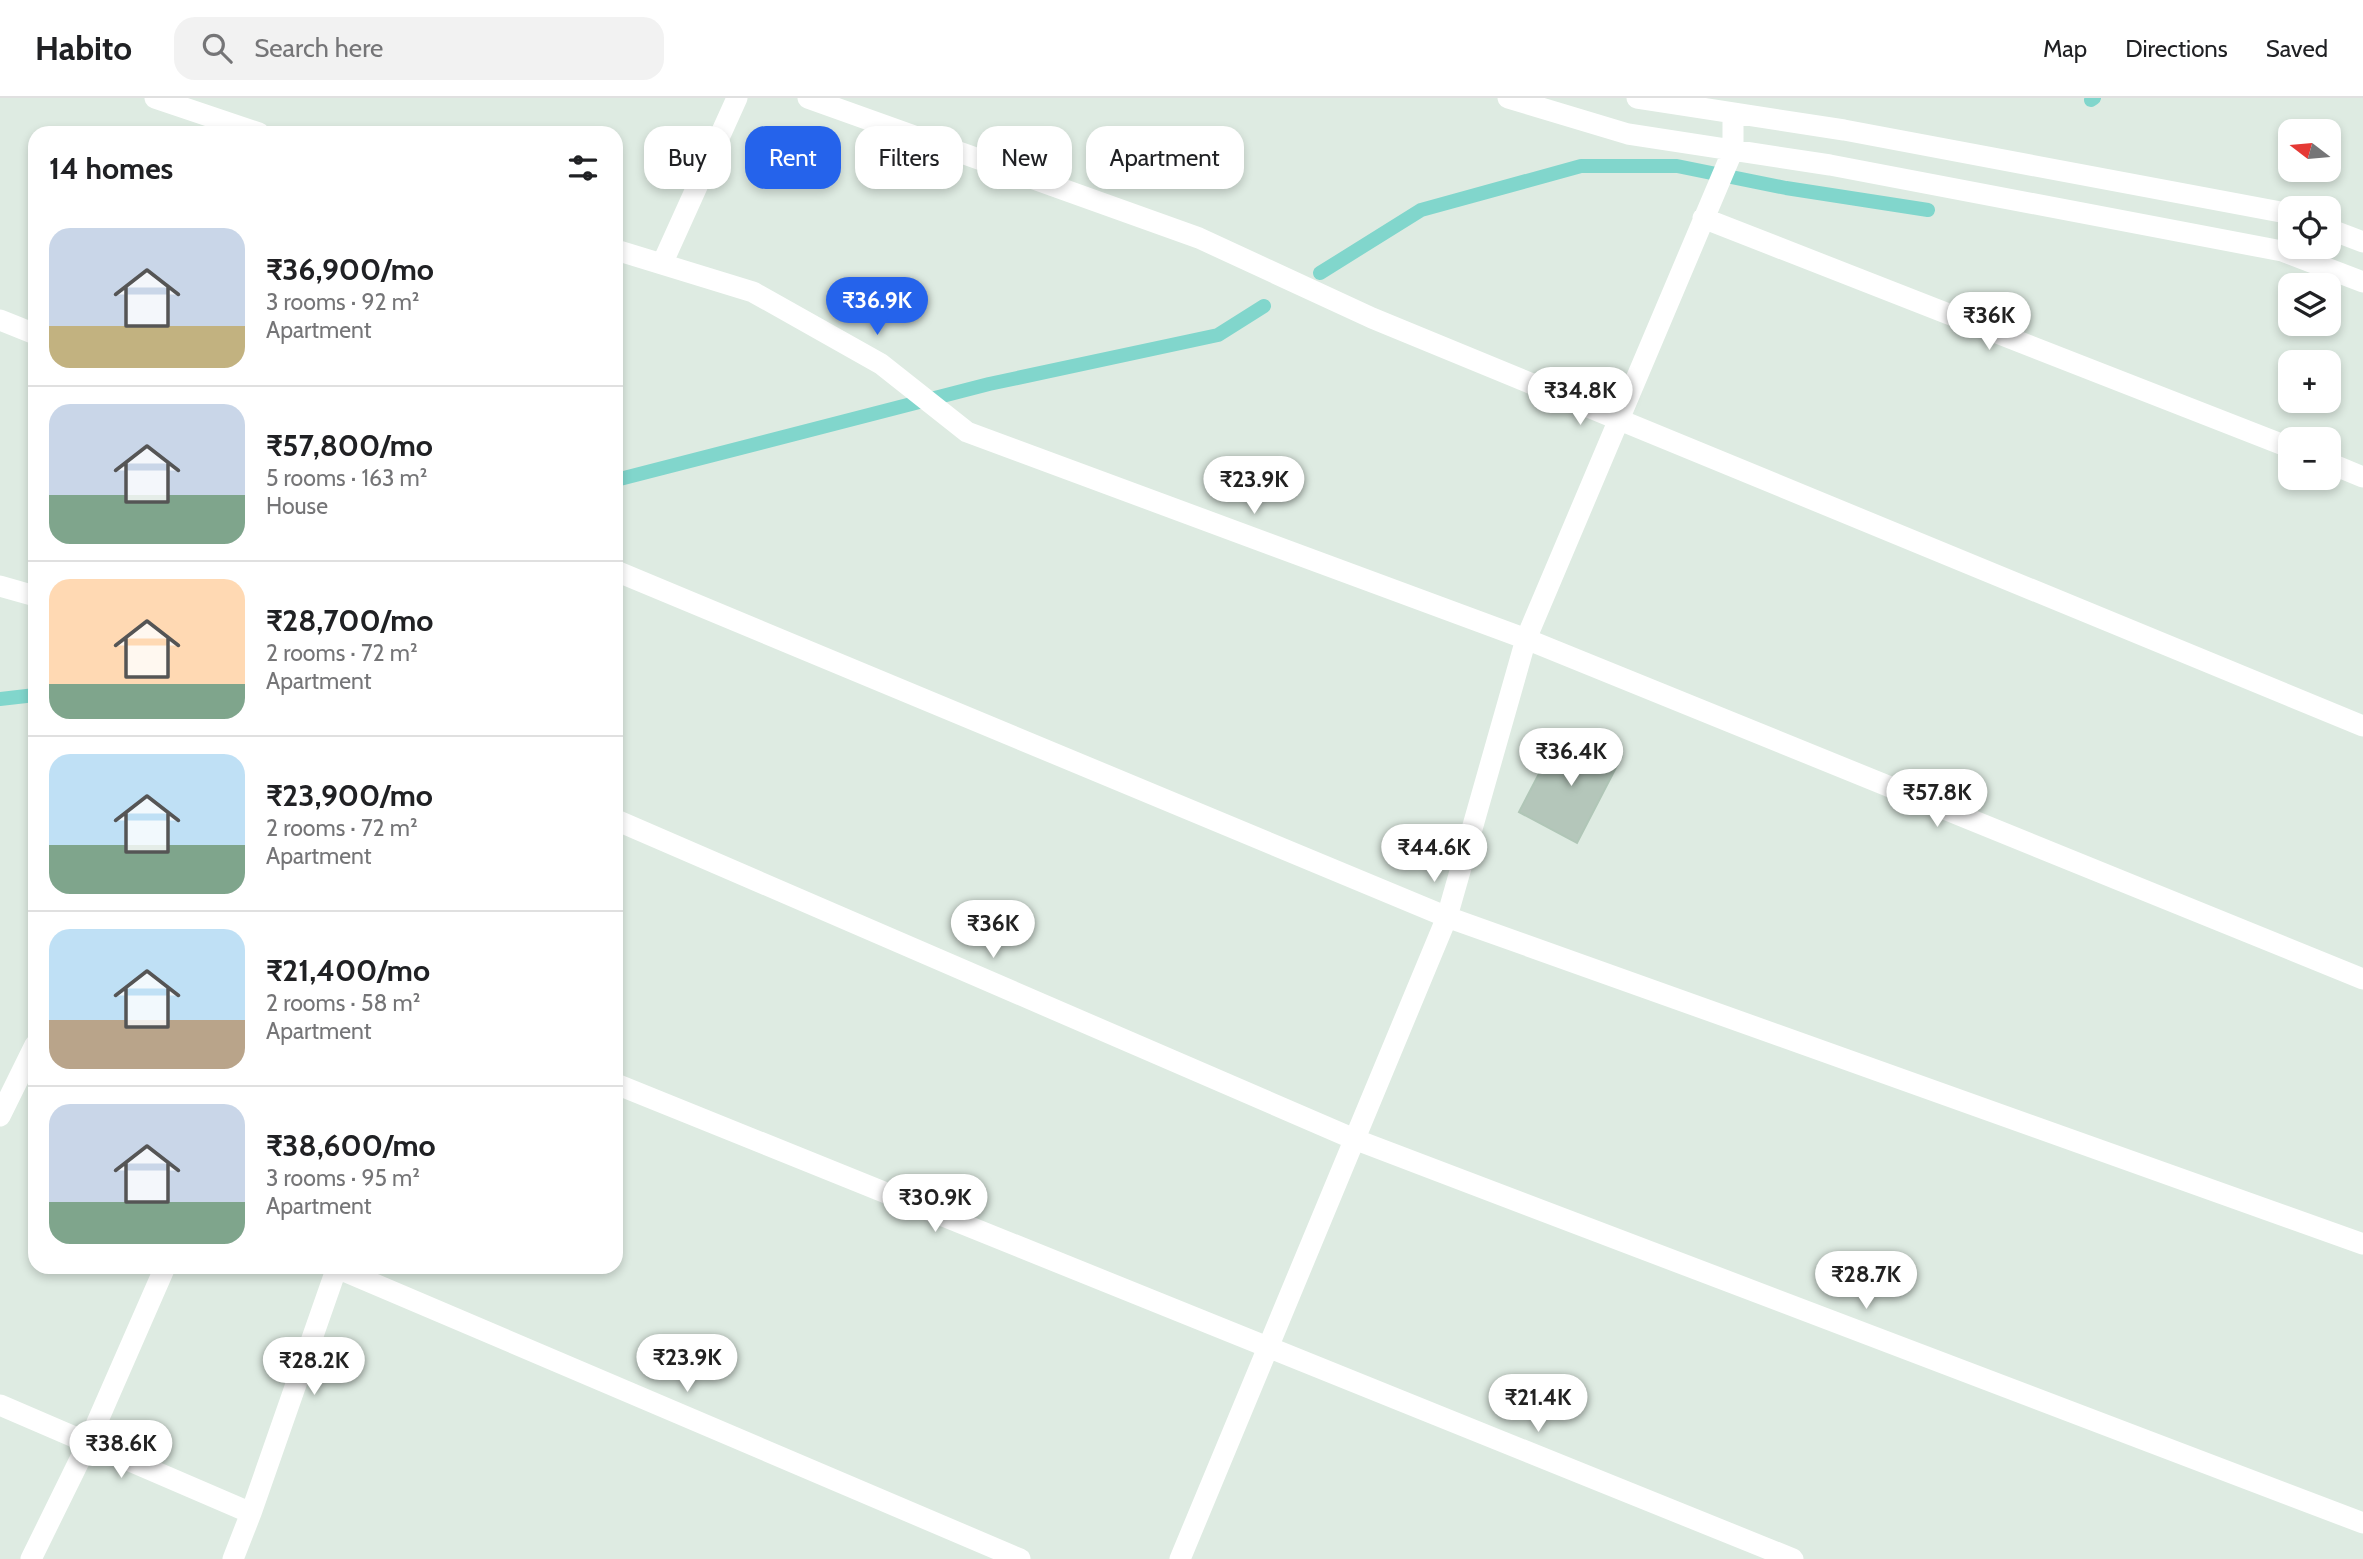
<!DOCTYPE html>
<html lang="en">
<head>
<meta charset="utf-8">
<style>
	:root { --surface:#fff; --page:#f2f2f2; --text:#202124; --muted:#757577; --line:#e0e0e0; --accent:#2563eb }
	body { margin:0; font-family:Cabin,sans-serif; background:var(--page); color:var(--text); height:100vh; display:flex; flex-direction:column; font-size:26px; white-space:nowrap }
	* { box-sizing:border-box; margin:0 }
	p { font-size:23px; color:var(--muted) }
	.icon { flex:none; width:38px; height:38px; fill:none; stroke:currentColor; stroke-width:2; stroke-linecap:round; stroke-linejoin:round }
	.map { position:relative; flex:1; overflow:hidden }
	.sheet { position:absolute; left:28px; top:28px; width:595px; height:1148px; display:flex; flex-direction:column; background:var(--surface); border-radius:21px; box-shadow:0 4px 10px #0003 }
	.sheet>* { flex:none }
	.banner { position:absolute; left:644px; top:28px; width:665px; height:63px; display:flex; gap:14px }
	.needle { width:46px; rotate:286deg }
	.tools { position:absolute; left:2278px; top:21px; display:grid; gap:14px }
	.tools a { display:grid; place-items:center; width:63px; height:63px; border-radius:14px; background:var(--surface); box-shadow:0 4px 10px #0003; font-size:35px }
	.price { position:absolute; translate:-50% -60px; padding:0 16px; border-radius:24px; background:#fff; color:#222; font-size:23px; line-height:46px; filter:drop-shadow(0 2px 4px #0008) }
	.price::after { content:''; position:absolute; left:50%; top:42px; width:21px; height:16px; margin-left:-10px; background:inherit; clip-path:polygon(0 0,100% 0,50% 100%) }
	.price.on { background:var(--accent); color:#fff }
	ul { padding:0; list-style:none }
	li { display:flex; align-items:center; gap:21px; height:175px; padding:0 21px }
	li+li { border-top:2px solid var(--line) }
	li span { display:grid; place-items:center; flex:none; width:196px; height:140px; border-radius:21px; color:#555 }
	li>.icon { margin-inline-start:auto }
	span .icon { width:84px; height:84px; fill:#fffc; stroke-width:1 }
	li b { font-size:30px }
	h2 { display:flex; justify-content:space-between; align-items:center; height:84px; padding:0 21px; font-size:30px }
	.pill { padding:0 24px; border-radius:21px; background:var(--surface); box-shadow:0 4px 10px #0003; font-size:24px; line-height:63px }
	.pill.on { background:var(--accent); color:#fff }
	header { display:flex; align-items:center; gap:42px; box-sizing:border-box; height:98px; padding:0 35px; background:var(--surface); border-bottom:2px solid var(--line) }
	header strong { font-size:33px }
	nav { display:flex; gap:38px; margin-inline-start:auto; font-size:24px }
	.search { width:490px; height:63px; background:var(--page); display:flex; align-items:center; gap:18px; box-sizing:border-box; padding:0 24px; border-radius:21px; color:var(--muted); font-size:26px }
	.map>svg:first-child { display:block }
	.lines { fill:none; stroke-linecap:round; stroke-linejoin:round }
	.stream { stroke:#81d6cc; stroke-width:14 }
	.building { fill:#b4c6ba; stroke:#b0c6b7; stroke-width:2 }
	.minor { stroke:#fff; stroke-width:21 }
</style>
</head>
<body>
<header>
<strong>Habito</strong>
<div class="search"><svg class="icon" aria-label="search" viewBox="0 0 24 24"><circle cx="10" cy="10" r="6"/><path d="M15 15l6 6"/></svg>Search here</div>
<nav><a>Map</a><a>Directions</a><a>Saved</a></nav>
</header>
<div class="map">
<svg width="2363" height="1461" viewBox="0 0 2363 1461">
	<rect width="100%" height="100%" fill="#deebe2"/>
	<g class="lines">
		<path class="stream" d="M2091 2 2094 0
			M1320 175 1421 112 1581 68H1677L1786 90 1928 112
			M616 382 989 286 1218 237 1264 208
			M0 601 35 597"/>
	</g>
	<path class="building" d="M1587 640 1622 658 1577 745 1519 714 1554 647 1577 658Z"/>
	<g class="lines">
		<path class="minor" d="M155 0 259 35
			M808 0 1199 140 1372 220 2363 628
			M1508 0 1628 36 1830 67 2282 153 2363 184
			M1637 0 1844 32 2291 116
			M1703 120 2291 350
			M2329 131 2363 144
			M616 152 753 194 881 266 967 334 1526 541 2363 881
			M662 166 737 0
			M0 222 35 236
			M2329 365 2363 379
			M616 473 1447 819 2363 1146
			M0 488 35 498
			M616 722 1354 1041 2363 1425
			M616 986 1793 1461
			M0 1018 35 947
			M337 1170 1020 1461
			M0 1307 251 1415 233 1461
			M251 1415 337 1169
			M31 1461 88 1345 165 1169
			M1180 1461 1447 819 1526 541 1733 52V15"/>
	</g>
</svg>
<div class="tools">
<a><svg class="needle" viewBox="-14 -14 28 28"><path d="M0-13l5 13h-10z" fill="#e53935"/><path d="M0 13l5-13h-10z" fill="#757577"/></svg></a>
<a><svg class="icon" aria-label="locate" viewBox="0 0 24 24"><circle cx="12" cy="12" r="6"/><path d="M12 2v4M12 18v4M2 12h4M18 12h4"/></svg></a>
<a><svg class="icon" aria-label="layers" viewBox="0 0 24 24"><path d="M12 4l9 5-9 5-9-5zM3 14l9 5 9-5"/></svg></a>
<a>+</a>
<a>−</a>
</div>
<b class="price on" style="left:877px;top:239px">₹36.9K</b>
<b class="price" style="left:1989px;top:254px">₹36K</b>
<b class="price" style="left:1580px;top:329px">₹34.8K</b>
<b class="price" style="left:1254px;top:418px">₹23.9K</b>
<b class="price" style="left:1571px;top:690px">₹36.4K</b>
<b class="price" style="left:1937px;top:731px">₹57.8K</b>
<b class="price" style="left:1434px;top:786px">₹44.6K</b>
<b class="price" style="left:993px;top:862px">₹36K</b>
<b class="price" style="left:935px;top:1136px">₹30.9K</b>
<b class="price" style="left:1866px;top:1213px">₹28.7K</b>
<b class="price" style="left:687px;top:1296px">₹23.9K</b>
<b class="price" style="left:314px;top:1299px">₹28.2K</b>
<b class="price" style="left:1538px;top:1336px">₹21.4K</b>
<b class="price" style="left:121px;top:1382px">₹38.6K</b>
<div class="banner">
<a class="pill">Buy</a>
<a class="pill on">Rent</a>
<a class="pill">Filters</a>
<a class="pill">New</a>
<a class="pill">Apartment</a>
</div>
<section class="sheet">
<h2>14 homes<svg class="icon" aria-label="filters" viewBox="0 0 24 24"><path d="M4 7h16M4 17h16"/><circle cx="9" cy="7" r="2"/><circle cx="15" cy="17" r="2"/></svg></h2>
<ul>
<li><span style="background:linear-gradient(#c9d6e8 70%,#c2b280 0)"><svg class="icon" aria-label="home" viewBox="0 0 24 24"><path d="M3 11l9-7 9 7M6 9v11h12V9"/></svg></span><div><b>₹36,900/mo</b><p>3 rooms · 92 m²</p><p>Apartment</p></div></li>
<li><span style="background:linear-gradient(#c9d6e8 65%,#7fa58c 0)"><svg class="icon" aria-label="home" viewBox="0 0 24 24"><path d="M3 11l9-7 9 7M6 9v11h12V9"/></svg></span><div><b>₹57,800/mo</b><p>5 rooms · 163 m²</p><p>House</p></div></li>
<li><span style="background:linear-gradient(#ffd9b3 75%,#7fa58c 0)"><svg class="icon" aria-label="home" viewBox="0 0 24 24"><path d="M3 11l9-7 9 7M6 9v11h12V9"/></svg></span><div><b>₹28,700/mo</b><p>2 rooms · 72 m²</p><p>Apartment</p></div></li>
<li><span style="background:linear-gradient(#bfe0f5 65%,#7fa58c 0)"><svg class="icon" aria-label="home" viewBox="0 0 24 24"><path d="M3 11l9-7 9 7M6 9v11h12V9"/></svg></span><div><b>₹23,900/mo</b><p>2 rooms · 72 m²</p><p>Apartment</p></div></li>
<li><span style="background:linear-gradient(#bfe0f5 65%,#b9a48a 0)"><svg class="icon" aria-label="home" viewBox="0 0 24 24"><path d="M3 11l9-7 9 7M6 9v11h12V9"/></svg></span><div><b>₹21,400/mo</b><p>2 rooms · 58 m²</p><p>Apartment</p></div></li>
<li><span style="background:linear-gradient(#c9d6e8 70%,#7fa58c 0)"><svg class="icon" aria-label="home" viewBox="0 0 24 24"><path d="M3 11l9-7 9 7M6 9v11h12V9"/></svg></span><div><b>₹38,600/mo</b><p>3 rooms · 95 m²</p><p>Apartment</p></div></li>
</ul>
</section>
</div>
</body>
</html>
